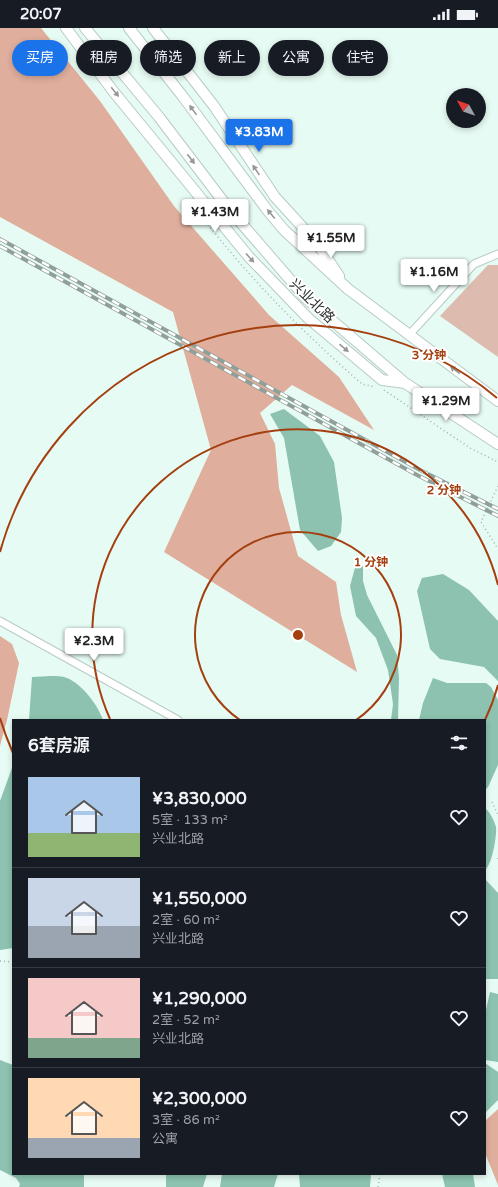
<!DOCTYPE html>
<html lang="zh">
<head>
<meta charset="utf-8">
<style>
	:root { --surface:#171b24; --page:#20242c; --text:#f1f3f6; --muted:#9ea1a6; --line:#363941; --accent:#1a73e8 }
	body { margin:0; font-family:"Varela Round","Noto Sans SC",sans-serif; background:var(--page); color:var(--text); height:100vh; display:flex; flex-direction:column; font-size:15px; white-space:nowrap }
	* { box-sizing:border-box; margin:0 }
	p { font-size:13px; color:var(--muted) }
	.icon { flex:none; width:22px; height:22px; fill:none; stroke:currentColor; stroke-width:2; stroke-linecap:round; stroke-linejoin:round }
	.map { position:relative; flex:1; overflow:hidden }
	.drawer { position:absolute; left:12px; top:691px; width:474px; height:456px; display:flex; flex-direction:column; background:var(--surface); border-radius:0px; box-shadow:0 2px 6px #0003 }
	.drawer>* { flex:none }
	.banner { position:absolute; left:12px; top:12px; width:474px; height:36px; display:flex; gap:8px }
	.needle { width:26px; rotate:310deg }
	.fabs { position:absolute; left:446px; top:60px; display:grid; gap:8px }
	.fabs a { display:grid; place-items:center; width:40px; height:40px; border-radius:50%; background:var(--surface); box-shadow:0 2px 6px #0003; font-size:20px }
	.price { position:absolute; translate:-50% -34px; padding:0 9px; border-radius:4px; background:#fff; color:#222; font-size:13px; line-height:26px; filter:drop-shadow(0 1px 2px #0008) }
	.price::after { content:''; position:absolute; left:50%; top:24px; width:12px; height:9px; margin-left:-6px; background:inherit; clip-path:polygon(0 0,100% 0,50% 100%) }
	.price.on { background:var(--accent); color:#fff }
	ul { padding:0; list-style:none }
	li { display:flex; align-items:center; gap:12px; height:100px; padding:0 16px }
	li+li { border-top:1px solid var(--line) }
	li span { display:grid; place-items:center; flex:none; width:112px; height:80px; border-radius:0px; color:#555 }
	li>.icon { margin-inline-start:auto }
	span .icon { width:48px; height:48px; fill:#fffc; stroke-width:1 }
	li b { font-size:17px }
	h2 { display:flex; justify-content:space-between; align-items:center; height:48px; padding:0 16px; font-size:17px }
	.pill { padding:0 14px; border-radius:18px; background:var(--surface); box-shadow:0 2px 6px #0003; font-size:14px; line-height:36px }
	.pill.on { background:var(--accent); color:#fff }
	.status { display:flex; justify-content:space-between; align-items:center; height:28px; padding:0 20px; background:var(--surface); direction:ltr }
	.status svg { height:11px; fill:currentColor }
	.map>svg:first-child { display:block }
	.green { fill:#ddbbaf }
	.forest { fill:#dfae9c }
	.water { fill:#8cc2af }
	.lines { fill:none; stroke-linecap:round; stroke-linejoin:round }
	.minor-casing { stroke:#b7cbc3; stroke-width:9 }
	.secondary-casing { stroke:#b7cbc3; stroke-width:12 }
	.path { stroke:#a2b2ac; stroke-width:1.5; stroke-dasharray:1 3; stroke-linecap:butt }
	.minor { stroke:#fff; stroke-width:7 }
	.secondary { stroke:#fff; stroke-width:10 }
	.rail-casing { stroke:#909f99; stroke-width:4 }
	.rail { stroke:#fff; stroke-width:2.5; stroke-dasharray:8; stroke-linecap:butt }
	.oneway { fill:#949896 }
	.ring { fill:none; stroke:#a43f10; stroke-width:2 }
	.labels { text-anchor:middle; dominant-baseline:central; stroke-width:4; stroke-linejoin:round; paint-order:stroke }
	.street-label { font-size:14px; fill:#29312e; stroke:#fff }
	.centre { fill:#a43f10; stroke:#fff; stroke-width:2 }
	.ring-label { font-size:12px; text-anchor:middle; font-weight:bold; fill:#a43f10; stroke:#fff; stroke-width:4; stroke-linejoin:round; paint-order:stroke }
</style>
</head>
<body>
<div class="status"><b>20:07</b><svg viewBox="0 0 49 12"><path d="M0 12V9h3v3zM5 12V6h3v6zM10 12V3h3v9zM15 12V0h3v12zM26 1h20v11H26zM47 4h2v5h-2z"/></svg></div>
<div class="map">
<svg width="498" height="1159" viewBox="0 0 498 1159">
	<rect width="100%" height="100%" fill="#e6fbf3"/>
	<path class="green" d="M488 237H498V329L440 288Z"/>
	<path class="forest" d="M0 0H41L100 73 174 178 269 287 339 349 374 402 292 357 260 385 275 416 279 460 298 528 336 554 341 587 357 644 164 524 211 422 173 284 0 189Z
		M0 608 12 616 19 635 7 692 0 718Z
		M498 1081V1157L485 1125V1093Z"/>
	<path class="water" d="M284 381 320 408 334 434 342 490 341 504 331 518 318 523 300 502 284 410 270 386Z
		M356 536 363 538V553L367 567 397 627 399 650 398 692H391L393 676 388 642 376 610 356 588 350 558Z
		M443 546 469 562 498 593V653L484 639 440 631 430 621 417 563 422 550Z
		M51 648C56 648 62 648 67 650 82 656 98 677 103 692H29L32 649Z
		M433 650 447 655H486L491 659 498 672V737L488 759 485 762V692H419L423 675Z
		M13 737V920L0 922V773Z
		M485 780C490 784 494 792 496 799 497 808 492 837 485 842Z
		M485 851 498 865V951H485Z
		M490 964 498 966V1034L485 1032V986Z
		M0 1032 13 1037V1146H84V1159H19L20 1156 16 1150 0 1142Z
		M485 1035 498 1044V1072L485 1085Z
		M166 1146H207L203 1159H166Z
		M222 1146H278L274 1159H220Z
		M299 1146H371L370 1159H300Z
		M442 1146H473L475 1159H445Z"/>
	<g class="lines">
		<g class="minor-casing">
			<path id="minor" d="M409 307 474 236 498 226
				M0 593 178 692"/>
		</g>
		<g class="secondary-casing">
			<path id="secondary" d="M66 0 113 63 249 229 308 290 382 352 405 355
				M85 0 159 89 229 181 306 270 405 355 498 416
				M129 0 184 70 268 183 284 202 348 261 498 373
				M153 0 214 78 275 169 317 215 339 248"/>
		</g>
		<path class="path" d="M191 174C240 241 299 301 362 356L375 359
			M384 362 470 420 498 434
			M498 458 481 494 498 521
			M492 774 498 787
			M498 830V833
			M0 933 13 934
			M378 1159 380 1146"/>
		<use href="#minor" class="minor"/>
		<use href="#secondary" class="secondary"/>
		<g class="rail-casing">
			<path id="rail" d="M0 211 420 442 498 481
				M0 218 417 447 498 488"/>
		</g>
		<use href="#rail" class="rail"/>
	</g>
	<defs><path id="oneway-solid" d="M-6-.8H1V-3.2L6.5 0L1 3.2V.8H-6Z"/></defs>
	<g class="oneway">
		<use href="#oneway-solid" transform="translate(115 64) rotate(51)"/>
		<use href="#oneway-solid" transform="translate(193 82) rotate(-126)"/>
		<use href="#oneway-solid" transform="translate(191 131) rotate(53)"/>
		<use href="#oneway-solid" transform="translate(256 142) rotate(-124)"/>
		<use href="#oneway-solid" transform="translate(271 186) rotate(-130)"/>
		<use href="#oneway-solid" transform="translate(250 230) rotate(48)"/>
		<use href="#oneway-solid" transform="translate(344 320) rotate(40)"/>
		<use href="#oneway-solid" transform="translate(455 342) rotate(-143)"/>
	</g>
	<g class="ring">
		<path d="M240 692A103 103 0 1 1 356 692"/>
		<path d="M498 657A206 206 0 0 1 485 692M110 691A206 206 0 1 1 498 557"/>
		<path d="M13 725A309 309 0 0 1 0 690M0 524A309 309 0 0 1 497 370"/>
	</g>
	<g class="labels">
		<g class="street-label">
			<text transform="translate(312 273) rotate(44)">兴业北路</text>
		</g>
	</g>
	<circle cx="298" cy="607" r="6" class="centre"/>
	<g class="ring-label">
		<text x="429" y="331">3 分钟</text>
		<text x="444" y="466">2 分钟</text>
		<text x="371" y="538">1 分钟</text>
	</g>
</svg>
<div class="fabs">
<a><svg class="needle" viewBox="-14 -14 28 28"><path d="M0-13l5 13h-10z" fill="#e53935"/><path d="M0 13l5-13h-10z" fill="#9ea1a6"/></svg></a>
</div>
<b class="price on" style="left:259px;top:125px">¥3.83M</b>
<b class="price" style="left:215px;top:205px">¥1.43M</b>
<b class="price" style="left:331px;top:231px">¥1.55M</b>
<b class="price" style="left:434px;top:265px">¥1.16M</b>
<b class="price" style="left:446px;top:394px">¥1.29M</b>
<b class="price" style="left:94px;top:634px">¥2.3M</b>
<div class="banner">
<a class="pill on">买房</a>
<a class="pill">租房</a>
<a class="pill">筛选</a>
<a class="pill">新上</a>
<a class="pill">公寓</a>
<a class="pill">住宅</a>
</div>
<section class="drawer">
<h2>6套房源<svg class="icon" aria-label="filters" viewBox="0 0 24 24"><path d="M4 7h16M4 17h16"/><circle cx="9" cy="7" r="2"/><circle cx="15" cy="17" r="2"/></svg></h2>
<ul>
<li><span style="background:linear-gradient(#a9c7e8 70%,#8fb573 0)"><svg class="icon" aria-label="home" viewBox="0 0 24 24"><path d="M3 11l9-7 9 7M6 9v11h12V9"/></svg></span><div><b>¥3,830,000</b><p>5室 · 133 m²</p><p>兴业北路</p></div><svg class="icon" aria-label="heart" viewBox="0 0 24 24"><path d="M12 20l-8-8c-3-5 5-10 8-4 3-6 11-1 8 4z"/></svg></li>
<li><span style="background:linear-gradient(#c9d6e8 60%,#9aa5b1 0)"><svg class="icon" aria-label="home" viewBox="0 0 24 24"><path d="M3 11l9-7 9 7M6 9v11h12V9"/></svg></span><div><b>¥1,550,000</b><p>2室 · 60 m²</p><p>兴业北路</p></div><svg class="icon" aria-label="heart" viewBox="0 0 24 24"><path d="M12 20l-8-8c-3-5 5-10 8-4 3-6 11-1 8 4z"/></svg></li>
<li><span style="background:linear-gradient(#f6c9c9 75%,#7fa58c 0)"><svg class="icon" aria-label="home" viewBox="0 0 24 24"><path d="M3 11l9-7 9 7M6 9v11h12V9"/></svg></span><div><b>¥1,290,000</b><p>2室 · 52 m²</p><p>兴业北路</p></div><svg class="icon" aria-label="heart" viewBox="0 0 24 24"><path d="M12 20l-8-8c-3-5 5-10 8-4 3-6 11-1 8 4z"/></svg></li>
<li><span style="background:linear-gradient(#ffd9b3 75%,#9aa5b1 0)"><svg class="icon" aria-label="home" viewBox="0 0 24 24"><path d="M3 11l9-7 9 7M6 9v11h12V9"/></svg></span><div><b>¥2,300,000</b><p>3室 · 86 m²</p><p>公寓</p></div><svg class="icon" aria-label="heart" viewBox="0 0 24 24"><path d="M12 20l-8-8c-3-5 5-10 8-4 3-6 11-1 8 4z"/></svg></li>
</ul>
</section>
</div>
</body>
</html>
